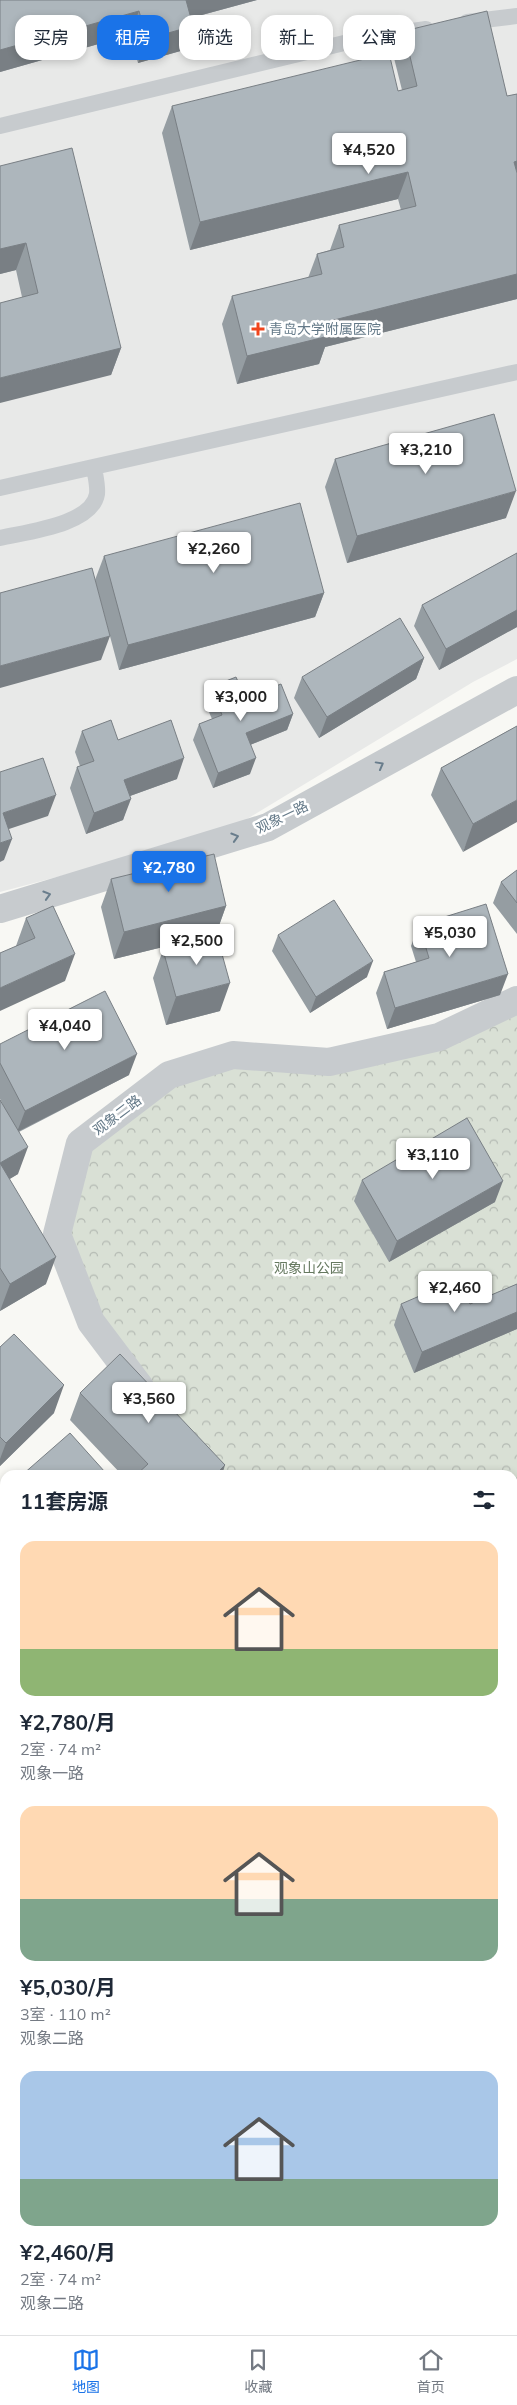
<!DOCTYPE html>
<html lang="zh">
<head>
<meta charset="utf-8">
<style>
	:root { --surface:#fff; --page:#f6f6f7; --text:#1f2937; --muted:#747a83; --line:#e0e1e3; --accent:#1a73e8 }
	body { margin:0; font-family:Mulish,"Noto Sans SC",sans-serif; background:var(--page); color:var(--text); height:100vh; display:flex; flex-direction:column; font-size:19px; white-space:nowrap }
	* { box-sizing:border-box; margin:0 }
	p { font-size:16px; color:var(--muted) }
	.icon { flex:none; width:28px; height:28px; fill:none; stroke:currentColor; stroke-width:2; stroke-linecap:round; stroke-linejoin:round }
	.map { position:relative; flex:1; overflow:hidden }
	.panel { position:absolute; left:0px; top:1470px; width:518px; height:865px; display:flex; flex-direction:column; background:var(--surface); border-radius:15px 15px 0 0; box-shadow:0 2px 8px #0003 }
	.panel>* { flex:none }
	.banner { position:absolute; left:15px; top:15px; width:488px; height:45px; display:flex; gap:10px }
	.price { position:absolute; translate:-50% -42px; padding:0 11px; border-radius:5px; background:#fff; color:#222; font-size:16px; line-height:32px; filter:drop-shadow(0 1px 2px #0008) }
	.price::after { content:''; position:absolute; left:50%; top:30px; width:15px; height:11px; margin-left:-8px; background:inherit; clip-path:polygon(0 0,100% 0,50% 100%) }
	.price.on { background:var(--accent); color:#fff }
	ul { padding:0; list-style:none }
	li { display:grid; align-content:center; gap:10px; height:265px; padding:0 20px }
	li span { display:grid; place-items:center; height:155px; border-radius:15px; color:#555 }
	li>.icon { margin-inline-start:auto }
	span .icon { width:90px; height:90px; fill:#fffc; stroke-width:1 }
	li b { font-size:21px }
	h2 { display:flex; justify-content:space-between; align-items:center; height:60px; padding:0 20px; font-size:21px }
	.pill { padding:0 18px; border-radius:15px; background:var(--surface); box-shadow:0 2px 8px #0003; font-size:18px; line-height:45px }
	.pill.on { background:var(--accent); color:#fff }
	.menu { display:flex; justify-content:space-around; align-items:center; height:70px; border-top:1px solid var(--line); background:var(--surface); font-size:14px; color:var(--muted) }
	.menu a { display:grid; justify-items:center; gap:2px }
	.menu .on { color:var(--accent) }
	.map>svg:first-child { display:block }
	.built { fill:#e8e9e8 }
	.forest { fill:url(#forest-crowns) }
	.pitch { fill:#d9e0d5 }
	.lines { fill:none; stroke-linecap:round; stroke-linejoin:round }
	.secondary-casing { stroke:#b7bdc1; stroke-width:29 }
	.lane { stroke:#c7cbce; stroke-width:16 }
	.street { stroke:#c7cbce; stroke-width:28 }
	.secondary { stroke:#fff; stroke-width:28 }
	.wall { fill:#959da2 }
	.shaded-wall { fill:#797f84 }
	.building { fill:#adb6bc; stroke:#797f84 }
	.oneway { stroke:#697d8c }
	.poi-dot { fill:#f0451d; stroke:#fff; stroke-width:2 }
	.labels { text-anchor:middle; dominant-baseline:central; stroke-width:5; stroke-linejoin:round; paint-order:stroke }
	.poi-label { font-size:14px; fill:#647988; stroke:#fff; text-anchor:start }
	.street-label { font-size:14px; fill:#647988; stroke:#fff }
	.park-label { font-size:14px; fill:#667960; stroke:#fff }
</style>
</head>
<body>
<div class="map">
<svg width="517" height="2335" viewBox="0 0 517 2335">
	<defs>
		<pattern id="forest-crowns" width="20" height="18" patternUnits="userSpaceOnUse" patternTransform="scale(1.25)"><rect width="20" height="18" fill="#d9e0d5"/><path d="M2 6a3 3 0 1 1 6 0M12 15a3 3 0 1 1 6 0" fill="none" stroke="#b4bab3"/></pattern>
	</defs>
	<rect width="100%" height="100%" fill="#f8f8f4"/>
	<path class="built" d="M0 0H517V659L473 682 224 833 0 892Z"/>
	<path class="forest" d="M517 1000V1701L512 1698V1475H208L91 1322 57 1234 80 1143 169 1075 233 1055 329 1062Z"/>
	<path class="pitch" d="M517 1479V1549L513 1547V1490Z"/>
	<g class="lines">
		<g class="secondary-casing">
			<path id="secondary" d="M0 1638 5 1643
				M512 2288 517 2298"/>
		</g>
		<path class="lane" d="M467 22 517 16
			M0 126 365 38 426 29
			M0 488 517 372
			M0 538C25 532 92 525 97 494 98 485 95 475 94 467
			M512 1569 517 1571"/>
		<path class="street" d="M0 909 268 827 517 690
			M140 1387 91 1322 57 1234 80 1143 169 1075 233 1055 329 1062 439 1037 517 1000
			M512 1698 517 1701
			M0 2011 5 2024
			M512 2251 517 2252
			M78 2330 79 2335"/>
		<use href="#secondary" class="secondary"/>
	</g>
	<path class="wall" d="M0 0H257L191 18 184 50 138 63 130 35 0 72Z
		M404 31 507 96 517 94V299L325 347 319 364 237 384 222 324 232 296 308 278 317 254 330 250 339 225 401 210 398 199 190 250 162 133 172 106 398 91 402 90 394 58Z
		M0 166 121 348 111 375 22 297 16 270 0 274Z
		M335 459 506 518 347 563 325 487Z
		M517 553V627L439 670 414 626 422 605Z
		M104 556 324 593 315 617 119 670 95 580Z
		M424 658 416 679 319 738 294 698 302 677Z
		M211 687 293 714 287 730 250 745V774L213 788 193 740 199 724 212 719 205 703Z
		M517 726 463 852 431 795 441 768Z
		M82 731 118 740 177 779 130 796 123 820 86 834 70 788 77 767 80 766 75 752Z
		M517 870V934L493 903 501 882Z
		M111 879 226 906 216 934 114 959 101 907Z
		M26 918 65 981 16 946Z
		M419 925 500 995 387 1029 376 993 384 972 416 962 411 946Z
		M278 935 367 977 310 1013 272 951Z
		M163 950 220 1011 166 1025 153 978Z
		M0 1044 129 1075 19 1132 18 1174 9 1179 46 1284 0 1311V1100L5 1109 0 1099Z
		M362 1180 495 1202 389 1262 354 1201Z
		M517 1284V1329L414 1373 394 1325 401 1304H470Z
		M0 1347 54 1413 0 1466Z
		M80 1393 222 1475H122L70 1420Z
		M5 1741V1810L0 1805V1746Z
		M517 1896V1940L512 1932V1898Z
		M517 1975V1995L512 1987Z
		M211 2330H284L283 2334 281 2335H214Z
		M427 2330H491L493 2335H430Z"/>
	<path class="shaded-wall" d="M184 0H257L176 22Z
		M139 11 130 35 0 72V50Z
		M193 26 184 50 138 63 147 39Z
		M517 161V186L514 162Z
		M408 172 398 199 190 250 200 222Z
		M26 243 16 270 0 274V249Z
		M517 274V299L325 347 319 364 237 384 247 356 326 322Z
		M121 348 111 375 0 403V378Z
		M516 491 506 518 347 563 357 536Z
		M324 593 315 617 119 670 128 645Z
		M517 610V627L439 670 446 649Z
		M110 636 101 660 0 688V666Z
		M424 658 416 679 319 738 327 717Z
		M293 714 287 730 240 749 246 733Z
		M184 758 177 779 116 801 124 780Z
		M256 758 250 774 213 788 218 773Z
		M56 795 48 816 0 832 3 813Z
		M131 799 123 820 86 834 94 813Z
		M517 800V822L463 852 473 824Z
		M12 839 4 860 0 862V843Z
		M226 906 216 934 114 959 124 932Z
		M75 954 65 981 0 1011V988Z
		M373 961 367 977 310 1013 316 997Z
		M508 974 500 995 387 1029 395 1008Z
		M230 983 220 1011 166 1025 176 997Z
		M137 1054 129 1075 17 1132 25 1111Z
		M28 1147 18 1174 0 1185V1163Z
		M503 1181 495 1202 389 1262 397 1241Z
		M56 1257 46 1284 0 1311 10 1284Z
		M517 1312V1329L414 1373 422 1352Z
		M64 1385 54 1413 0 1466V1459L6 1443Z
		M225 1465 222 1475H215Z
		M517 1844V1853L512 1859V1850Z
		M5 1871V1891L0 1895V1875Z
		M517 2104V2117L512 2119V2107Z
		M5 2180V2194L0 2196V2182Z
		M5 2287V2295L2 2302 0 2303V2288Z
		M267 2330H284L283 2334 281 2335H258Z"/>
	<path class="building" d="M0 0H186L193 26 147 39 139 11 0 50Z
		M487 11 507 96 517 94V161L514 162 517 173V274L326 322 329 336 247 356 232 296 322 274 317 254 344 247 339 225 416 206 408 172 200 222 172 106 389 53 398 91 417 86 404 31Z
		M72 148 121 348 0 378V303L38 293 26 243 0 249V166Z
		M494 414 516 491 357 536 335 459Z
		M300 503 324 593 128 645 104 556Z
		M517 553V610L446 649 422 605Z
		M92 568 110 636 0 666V593Z
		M400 618 424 658 327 717 302 677Z
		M236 677 245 698 281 684 293 714 246 733 256 758 218 773 199 724 222 715 211 687Z
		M111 720 118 740 171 720 184 758 124 780 131 799 94 813 77 767 94 761 82 731Z
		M517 726V800L473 824 441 768Z
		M43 758 56 795 3 813 12 839 0 843V772Z
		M214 854 226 906 124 932 111 879Z
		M517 870V903L501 882Z
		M334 900 373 961 316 997 278 935Z
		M486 904 508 974 395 1008 384 972 429 958 419 925Z
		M53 906 75 954 0 988V953L35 938 26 918Z
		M217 936 230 983 176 997 163 950Z
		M105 991 137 1054 25 1111 0 1063V1044Z
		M0 1100 28 1147 0 1163 56 1257 10 1284 0 1268Z
		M467 1118 503 1181 397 1241 362 1180Z
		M459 1279 470 1304 517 1284V1312L422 1352 401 1304Z
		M14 1334 64 1385 6 1443 0 1437V1347Z
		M120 1354 225 1465 215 1475H136L148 1464 80 1393Z
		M70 1433 105 1472 101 1475H22Z
		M5 1741V1773L0 1768V1746Z
		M0 1815 5 1821V1871L0 1875Z
		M512 1823 517 1827V1844L512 1850Z
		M517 1896V1914L512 1905V1898Z
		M517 2046V2104L512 2107V2048Z
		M0 2132 5 2148V2180L0 2182Z
		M0 2244 5 2270V2287L0 2288Z
		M191 2330H208L210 2335H181Z
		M225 2330H267L258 2335H228Z
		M379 2330H413L416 2335H371Z
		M440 2330H491L493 2335H442Z"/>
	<defs><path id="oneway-chevron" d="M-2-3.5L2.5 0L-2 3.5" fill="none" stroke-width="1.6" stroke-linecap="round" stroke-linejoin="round" transform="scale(1.25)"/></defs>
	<g class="oneway">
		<use href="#oneway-chevron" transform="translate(380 765) rotate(-29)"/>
		<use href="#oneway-chevron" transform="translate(235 837) rotate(-17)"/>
		<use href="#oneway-chevron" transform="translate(47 895) rotate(-17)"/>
	</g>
	<path class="poi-dot" d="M255.5 321.5h5v5h5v5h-5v5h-5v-5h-5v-5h5z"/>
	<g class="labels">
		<g class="poi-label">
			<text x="269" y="329">青岛大学附属医院</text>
		</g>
		<g class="street-label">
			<text transform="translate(282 817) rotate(-26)">观象一路</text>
			<text transform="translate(117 1115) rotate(-37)">观象二路</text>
		</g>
		<g class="park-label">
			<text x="309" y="1268">观象山公园</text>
		</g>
	</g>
</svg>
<b class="price" style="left:369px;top:175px">¥4,520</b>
<b class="price" style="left:426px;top:475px">¥3,210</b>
<b class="price" style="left:214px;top:574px">¥2,260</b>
<b class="price" style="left:241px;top:722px">¥3,000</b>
<b class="price on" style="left:169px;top:893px">¥2,780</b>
<b class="price" style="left:450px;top:958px">¥5,030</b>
<b class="price" style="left:197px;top:966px">¥2,500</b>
<b class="price" style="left:65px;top:1051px">¥4,040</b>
<b class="price" style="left:433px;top:1180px">¥3,110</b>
<b class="price" style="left:455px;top:1313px">¥2,460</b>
<b class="price" style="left:149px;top:1424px">¥3,560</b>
<div class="banner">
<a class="pill">买房</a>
<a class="pill on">租房</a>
<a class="pill">筛选</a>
<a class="pill">新上</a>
<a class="pill">公寓</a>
</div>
<section class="panel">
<h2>11套房源<svg class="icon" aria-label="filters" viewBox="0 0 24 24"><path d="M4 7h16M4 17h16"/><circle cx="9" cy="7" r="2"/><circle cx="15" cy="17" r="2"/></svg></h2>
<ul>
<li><span style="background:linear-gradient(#ffd9b3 70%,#8fb573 0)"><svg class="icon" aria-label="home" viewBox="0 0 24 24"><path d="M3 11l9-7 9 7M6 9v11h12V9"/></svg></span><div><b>¥2,780/月</b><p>2室 · 74 m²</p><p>观象一路</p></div></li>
<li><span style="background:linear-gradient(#ffd9b3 60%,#7fa58c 0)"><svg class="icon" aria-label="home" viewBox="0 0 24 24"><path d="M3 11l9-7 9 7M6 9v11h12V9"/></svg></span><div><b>¥5,030/月</b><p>3室 · 110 m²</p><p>观象二路</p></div></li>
<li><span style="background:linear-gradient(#a9c7e8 70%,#7fa58c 0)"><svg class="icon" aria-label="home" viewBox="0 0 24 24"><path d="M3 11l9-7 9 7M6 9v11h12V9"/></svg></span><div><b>¥2,460/月</b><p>2室 · 74 m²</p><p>观象二路</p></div></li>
</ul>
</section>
</div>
<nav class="menu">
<a class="on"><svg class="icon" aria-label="map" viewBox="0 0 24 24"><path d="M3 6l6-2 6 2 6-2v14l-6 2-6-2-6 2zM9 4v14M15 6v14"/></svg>地图</a>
<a><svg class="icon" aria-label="saved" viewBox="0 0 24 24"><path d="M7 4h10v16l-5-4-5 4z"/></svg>收藏</a>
<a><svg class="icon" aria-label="home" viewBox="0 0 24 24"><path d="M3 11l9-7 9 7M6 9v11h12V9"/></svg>首页</a>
</nav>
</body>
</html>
